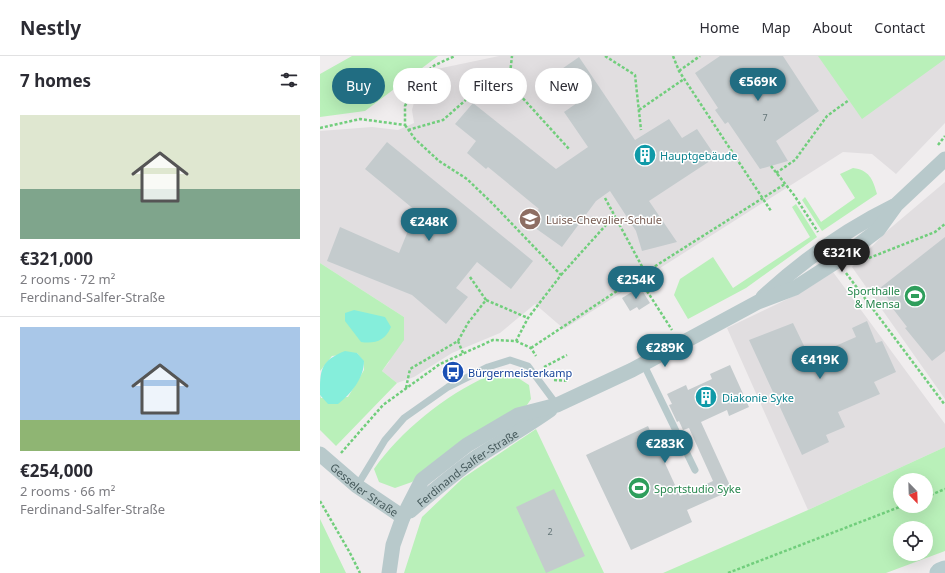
<!DOCTYPE html>
<html lang="en">
<head>
<meta charset="utf-8">
<style>
	:root { --surface:#fff; --page:#f2f2f3; --text:#2b2b33; --muted:#7c7c81; --line:#e1e1e2; --accent:#216d82 }
	body { margin:0; font-family:"Noto Sans",sans-serif; background:var(--page); color:var(--text); height:100vh; display:flex; flex-direction:column; font-size:15px; white-space:nowrap }
	* { box-sizing:border-box; margin:0 }
	p { font-size:13px; color:var(--muted) }
	.icon { flex:none; width:22px; height:22px; fill:none; stroke:currentColor; stroke-width:2; stroke-linecap:round; stroke-linejoin:round }
	.map { position:relative; flex:1; overflow:hidden }
	.details { display:flex; flex-direction:column; background:var(--surface); width:320px }
	.details>* { flex:none }
	.hud { position:absolute; left:12px; top:12px; width:380px; height:36px; display:flex; gap:8px }
	.needle { width:26px; rotate:157deg }
	.buttons { position:absolute; left:573px; top:417px; display:grid; gap:8px }
	.buttons a { display:grid; place-items:center; width:40px; height:40px; border-radius:50%; background:var(--surface); box-shadow:0 4px 16px #0002; font-size:20px }
	.price { position:absolute; translate:-50% -34px; padding:0 9px; border-radius:14px; background:var(--accent); color:#fff; font-size:13px; line-height:26px; filter:drop-shadow(0 1px 2px #0008) }
	.price::after { content:''; position:absolute; left:50%; top:24px; width:12px; height:9px; margin-left:-6px; background:inherit; clip-path:polygon(0 0,100% 0,50% 100%) }
	.price.active { background:#222; color:#fff }
	ul { padding:0; list-style:none }
	li { display:grid; align-content:center; gap:8px; height:212px; padding:0 20px }
	li+li { border-top:1px solid var(--line) }
	li span { display:grid; place-items:center; height:124px; border-radius:0px; color:#555 }
	li>.icon { margin-inline-start:auto }
	span .icon { width:72px; height:72px; fill:#fffc; stroke-width:1 }
	li b { font-size:17px }
	h2 { display:flex; justify-content:space-between; align-items:center; height:48px; padding:0 20px; font-size:17px }
	.chip { padding:0 14px; border-radius:18px; background:var(--surface); box-shadow:0 4px 16px #0002; font-size:14px; line-height:36px }
	.chip.active { background:var(--accent); color:#fff }
	header { display:flex; align-items:center; gap:24px; box-sizing:border-box; height:56px; padding:0 20px; background:var(--surface); border-bottom:1px solid var(--line) }
	header strong { font-size:19px }
	nav { display:flex; gap:22px; margin-inline-start:auto; font-size:14px }
	main { display:flex; flex:1; min-height:0 }
	.map>svg:first-child { display:block }
	.education { fill:#e1dee0 }
	.green { fill:#b9f0b9; fill-rule:evenodd }
	.water { fill:#85eedb }
	.building { fill:#c4cbcd }
	.lines { fill:none; stroke-linecap:round; stroke-linejoin:round }
	.path { stroke:#71ce7c; stroke-width:2.5; stroke-dasharray:3 2; stroke-linecap:butt }
	.service { stroke:#b8c9cb; stroke-width:7 }
	.minor { stroke:#b8c9cb; stroke-width:15 }
	.secondary { stroke:#b8cdd0; stroke-width:21 }
	.labels { text-anchor:middle; dominant-baseline:central; stroke-width:3; stroke-linejoin:round; paint-order:stroke }
	.number-label { font-size:9px; fill:#657678 }
	.culture-label { font-size:11px; fill:#0d838f; stroke:#fff; text-anchor:start }
	.education-label { font-size:11px; fill:#785e54; stroke:#fff; text-anchor:start }
	.leisure-label { font-size:11px; fill:#27864d; stroke:#fff; text-anchor:end }
	.transit-label { font-size:11px; fill:#164399; stroke:#fff; text-anchor:start }
	.street-label { font-size:11px; fill:#45595b; stroke:#fff }
</style>
</head>
<body>
<header>
<strong>Nestly</strong>
<nav><a>Home</a><a>Map</a><a>About</a><a>Contact</a></nav>
</header>
<main>
<section class="details">
<h2>7 homes<svg class="icon" aria-label="filters" viewBox="0 0 24 24"><path d="M4 7h16M4 17h16"/><circle cx="9" cy="7" r="2"/><circle cx="15" cy="17" r="2"/></svg></h2>
<ul>
<li><span style="background:linear-gradient(#dfe7d0 60%,#7fa58c 0)"><svg class="icon" aria-label="home" viewBox="0 0 24 24"><path d="M3 11l9-7 9 7M6 9v11h12V9"/></svg></span><div><b>€321,000</b><p>2 rooms · 72 m²</p><p>Ferdinand-Salfer-Straße</p></div></li>
<li><span style="background:linear-gradient(#a9c7e8 75%,#8fb573 0)"><svg class="icon" aria-label="home" viewBox="0 0 24 24"><path d="M3 11l9-7 9 7M6 9v11h12V9"/></svg></span><div><b>€254,000</b><p>2 rooms · 66 m²</p><p>Ferdinand-Salfer-Straße</p></div></li>
</ul>
</section>
<div class="map">
<svg width="625" height="517" viewBox="0 0 625 517">
	<rect width="100%" height="100%" fill="#f0edee"/>
	<path class="education" d="M179 0H625V67L576 118 552 98 523 96 244 273 215 248 180 277 132 297 94 321 77 327 62 315 69 306 84 261 0 207V75L52 71 78 74 94 67 92 54 96 39 105 25 117 13Z
		M625 126V343L532 211 567 175Z
		M513 216 625 368V391L488 454 407 272 480 237Z"/>
	<path class="green" d="M32 0H118L45 55 0 61V18Z
		M498 0H625V3L542 63Z
		M533 112C549 114 553 123 557 138L502 175 482 144 485 141 501 166 535 142 520 118Z
		M476 148 497 181 426 232 368 263 354 239 360 223 393 201 413 232 490 181 472 151Z
		M0 207 84 261V284L62 315 77 327 16 390 0 374V339L1 342 28 341 44 314V306L37 297 12 300 0 315Z
		M192 318 209 329 211 343 207 349 133 393 92 426 75 432 59 426 54 413C80 376 125 339 168 320 175 317 185 318 192 318Z
		M216 373 284 517H84L102 461 143 422Z
		M625 391V495L566 517H343L488 454ZM580 424H606V450H580ZM580 472H606V498H580Z
		M0 463 26 517H0Z"/>
	<path class="water" d="M34 254 65 261 71 271C65 285 55 288 41 286L25 265V257Z
		M25 295 37 297 44 305C44 322 31 338 18 348H8L0 339C0 314 0 305 25 295Z"/>
	<path class="building" d="M400 0H463L499 55 456 85 468 105 440 113 408 66 405 68 395 54 398 52 375 17Z
		M259 1 315 84 349 63 362 82 377 73 396 101 329 145 357 186 322 195 316 175 290 135 276 145 242 191 204 164 219 153 168 111 166 113 147 97 156 85 135 68 153 47 236 113 268 91 244 56 257 47 236 17Z
		M67 86 213 205 191 233 157 206 136 232 148 241 126 268 92 239 7 205 20 171 79 197 96 155 45 113Z
		M625 181V295L612 305 585 272 587 271 570 249 572 248 560 232Z
		M320 231 330 247 319 254 317 251 310 255 302 242Z
		M547 265 556 287 562 285 576 316 554 326 560 338 518 356 525 371 506 379 509 386 482 399 429 284 473 267 487 296 504 295 536 281 532 272Z
		M410 309 429 351 409 360 407 354 381 366 412 434 367 454 372 466 311 494 266 399 328 370 360 440 393 425 369 372 363 374 359 365 357 366 349 349 352 348 347 338 366 329 368 334 392 323 390 318Z
		M234 433 265 500 226 517 196 451Z"/>
	<g class="lines">
		<path class="path" d="M285 0 315 19 321 74
			M353 0 359 15 451 155
			M359 15 380 0
			M189 27 192 0
			M319 54 364 23
			M85 69 95 83 119 105 147 123 173 148 241 219 208 262 196 285
			M0 72 40 63 85 69V50L99 21 115 9 135 0
			M88 74 123 64 156 35 189 27 249 93
			M618 89 625 80
			M451 110 474 139 498 176
			M456 117 475 104 507 60 529 44
			M285 142 325 216
			M549 202 615 176 625 168
			M526 217 625 349
			M241 219 294 160
			M150 221 166 244
			M318 221 465 128
			M138 285 148 267 166 244 208 262
			M211 292 318 221 352 274
			M224 311 247 299
			M234 324 249 325
			M86 332 90 313 138 285 143 297
			M21 397 63 349 120 308 173 284 196 285 211 292 216 300
			M606 441 625 433
			M0 445 30 497 40 517
			M408 517 582 450"/>
		<path class="service" d="M323 307 375 414
			M37 430 65 384 84 362 128 331 168 311 190 304 208 310 237 349"/>
		<g class="minor">
			<path d="M443 241C481 206 527 173 574 150"/>
			<path id="s1" d="M0 398 37 430 83 461"/>
			<path id="s2" d="M90 455C112 436 134 417 157 401 181 385 206 371 230 354"/>
			<path d="M69 517 73 489 83 461 102 424 147 389 198 359 237 349 312 314 438 246 475 232 517 205 558 174 576 149 625 103"/>
		</g>
		<path class="secondary" d="M620 517 625 515"/>
	</g>
	<defs>
		<g id="building-disc" transform="scale(1.15)"><circle r="9.5" fill="#0f9aa8" stroke="#fff"/><path d="M-4-6H4V6H1V3H-1V6H-4ZM-2.5-4.3h1.7v1.8h-1.7ZM.8-4.3h1.7v1.8H.8ZM-2.5-1h1.7V.8h-1.7ZM.8-1h1.7V.8H.8Z" fill="#fff"/></g>
		<g id="school-disc" transform="scale(1.15)"><circle r="9.5" fill="#8d6e63" stroke="#fff"/><path d="M0-5L7-2L0 1L-7-2ZM-4 1L0 2.5L4 1V4Q0 6-4 4Z" fill="#fff"/></g>
		<g id="stadium-disc" transform="scale(1.15)"><circle r="9.5" fill="#2e9e5b" stroke="#fff"/><path d="M0-5a6.5 5 0 1 0 0 10a6.5 5 0 1 0 0-10ZM-3.5-1.8h7v3.6h-7Z" fill="#fff"/></g>
		<g id="bus-disc" transform="scale(1.15)"><circle r="9.5" fill="#1a4fb4" stroke="#fff"/><path d="M-5-6H5V4H4V6H2V4H-2V6H-4V4H-5ZM-3.5-4V0h7V-4ZM-3.5 1.2v1.5H-2V1.2ZM2 1.2v1.5H3.5V1.2Z" fill="#fff"/></g>
	</defs>
	<g fill-rule="evenodd">
		<use href="#building-disc" x="325" y="99"/>
		<use href="#school-disc" x="210" y="163"/>
		<use href="#stadium-disc" x="595" y="240"/>
		<use href="#bus-disc" x="133" y="316"/>
		<use href="#building-disc" x="386" y="341"/>
		<use href="#stadium-disc" x="319" y="432"/>
	</g>
	<g class="labels">
		<g class="number-label">
			<text x="445" y="61">7</text>
			<text x="230" y="475">2</text>
		</g>
		<g class="culture-label">
			<text x="340" y="99">Hauptgebäude</text>
			<text x="402" y="341">Diakonie Syke</text>
		</g>
		<g class="education-label">
			<text x="226" y="163">Luise-Chevalier-Schule</text>
		</g>
		<g class="leisure-label">
			<text x="580" y="234">Sporthalle<tspan x="580" dy="13">&amp; Mensa</tspan></text>
			<text x="334" y="432" text-anchor="start">Sportstudio Syke</text>
		</g>
		<g class="transit-label">
			<text x="148" y="316">Bürgermeisterkamp</text>
		</g>
		<g class="street-label">
			<text stroke="none"><textPath href="#s2" startOffset="72">Ferdinand-Salfer-Straße</textPath></text>
			<text stroke="none"><textPath href="#s1" startOffset="57">Gesseler Straße</textPath></text>
		</g>
	</g>
</svg>
<div class="buttons">
<a><svg class="needle" viewBox="-14 -14 28 28"><path d="M0-13l5 13h-10z" fill="#e53935"/><path d="M0 13l5-13h-10z" fill="#7c7c81"/></svg></a>
<a><svg class="icon" aria-label="locate" viewBox="0 0 24 24"><circle cx="12" cy="12" r="6"/><path d="M12 2v4M12 18v4M2 12h4M18 12h4"/></svg></a>
</div>
<b class="price" style="left:438px;top:46px">€569K</b>
<b class="price" style="left:109px;top:186px">€248K</b>
<b class="price active" style="left:522px;top:217px">€321K</b>
<b class="price" style="left:316px;top:244px">€254K</b>
<b class="price" style="left:345px;top:312px">€289K</b>
<b class="price" style="left:500px;top:324px">€419K</b>
<b class="price" style="left:345px;top:408px">€283K</b>
<div class="hud">
<a class="chip active">Buy</a>
<a class="chip">Rent</a>
<a class="chip">Filters</a>
<a class="chip">New</a>
</div>
</div>
</main>
</body>
</html>
